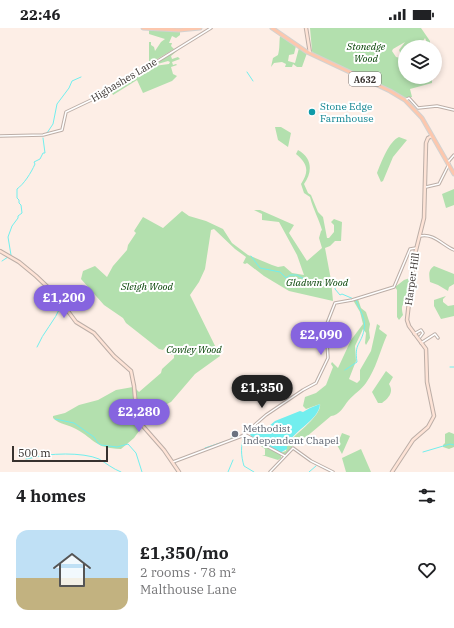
<!DOCTYPE html>
<html lang="en">
<head>
<meta charset="utf-8">
<style>
	:root { --surface:#fff; --page:#f2f2f2; --text:#202124; --muted:#757577; --accent:#8664df }
	body { margin:0; font-family:"IBM Plex Serif",serif; background:var(--page); color:var(--text); height:100vh; display:flex; flex-direction:column; font-size:15px; white-space:nowrap }
	* { box-sizing:border-box; margin:0 }
	p { font-size:13px; color:var(--muted) }
	.icon { flex:none; width:22px; height:22px; fill:none; stroke:currentColor; stroke-width:2; stroke-linecap:round; stroke-linejoin:round }
	.map { position:relative; height:444px; overflow:hidden }
	.panel { display:flex; flex-direction:column; background:var(--surface); flex:1 }
	.panel>* { flex:none }
	.fabs { position:absolute; left:398px; top:12px; display:grid; gap:8px }
	.fabs a { display:grid; place-items:center; width:44px; height:44px; border-radius:50%; background:var(--surface); box-shadow:0 2px 6px #0003; font-size:20px }
	.scale { position:absolute; left:12px; bottom:10px; width:96px; box-sizing:border-box; padding-left:4px; border:2px solid #37312e; border-top:0; font-size:11px; line-height:14px; white-space:nowrap; color:#37312e; -webkit-text-stroke:3px #fff; paint-order:stroke }
	.price { position:absolute; translate:-50% -34px; padding:0 9px; border-radius:14px; background:var(--accent); color:#fff; font-size:13px; line-height:26px; filter:drop-shadow(0 1px 2px #0008) }
	.price::after { content:''; position:absolute; left:50%; top:24px; width:12px; height:9px; margin-left:-6px; background:inherit; clip-path:polygon(0 0,100% 0,50% 100%) }
	.price.active { background:#222; color:#fff }
	ul { padding:0; list-style:none }
	li { display:flex; align-items:center; gap:12px; height:100px; padding:0 16px }
	li span { display:grid; place-items:center; flex:none; width:112px; height:80px; border-radius:12px; color:#555 }
	li>.icon { margin-inline-start:auto }
	span .icon { width:48px; height:48px; fill:#fffc; stroke-width:1 }
	li b { font-size:17px }
	h2 { display:flex; justify-content:space-between; align-items:center; height:48px; padding:0 16px; font-size:17px }
	.status { display:flex; justify-content:space-between; align-items:center; height:28px; padding:0 20px; background:var(--surface); direction:ltr }
	.status svg { height:11px; fill:currentColor }
	.map>svg:first-child { display:block }
	.green { fill:#b3e0ae }
	.water { fill:#72eeee }
	.lines { fill:none; stroke-linecap:round; stroke-linejoin:round }
	.stream { stroke:#72eeee; stroke-width:1 }
	.street-casing { stroke:#bcaea7; stroke-width:3.5 }
	.secondary-casing { stroke:#bcaea7; stroke-width:4.5 }
	.primary-casing { stroke:#d3d2d1; stroke-width:5 }
	.street { stroke:#fff; stroke-width:1.5 }
	.secondary { stroke:#fee3d6; stroke-width:2.5 }
	.primary { stroke:#fdc7ad; stroke-width:3 }
	.culture-dot { fill:#0f9aa8; stroke:#fff; stroke-width:1.5 }
	.worship-dot { fill:#6b7280; stroke:#fff; stroke-width:1.5 }
	.labels { text-anchor:middle; dominant-baseline:central; stroke-width:4; stroke-linejoin:round; paint-order:stroke }
	.shield { fill:#fff; stroke:#736f6d; stroke-width:1 }
	.shield-label { font-size:9px; font-weight:bold; fill:#37312e }
	.park-label { font-size:10px; font-style:italic; fill:#004000; stroke:#fff }
	.street-label { font-size:10px; fill:#37312e; stroke:#fff }
	.culture-label { font-size:10px; fill:#0d838f; stroke:#fff; text-anchor:start }
	.worship-label { font-size:10px; fill:#5b616d; stroke:#fff; text-anchor:start }
</style>
</head>
<body>
<div class="status"><b>22:46</b><svg viewBox="0 0 49 12"><path d="M0 12V9h3v3zM5 12V6h3v6zM10 12V3h3v9zM15 12V0h3v12zM26 1h20v11H26zM47 4h2v5h-2z"/></svg></div>
<div class="map">
<svg width="454" height="444" viewBox="0 0 454 444">
	<rect width="100%" height="100%" fill="#fdeee6"/>
	<path class="green" d="M310 0H421L430 13V19L428 17 425 10 420 18 405 19V28L402 29 399 22 405 14 393 21 392 23 396 29 405 31V49H432V55L410 61 412 69 405 70 373 53 313 26 312 23Z
		M149 1 180 3V7L176 10 172 8 169 15H172L171 18 174 21 149 36V14H151V17L154 19 155 23 161 14 165 11 149 6Z
		M280 8 296 18 294 26 289 27 288 33 295 35 299 20 307 25 302 39H297L293 36 292 39H285L286 36 282 34 274 35 271 39 273 30 278 27C280 20 279 15 280 8Z
		M178 20V22L171 28 172 31 178 29 180 31 172 34 173 37 176 36 177 37 171 39 173 46 177 48 172 53 143 65 137 52 113 67 111 63 149 39 153 41 154 38 169 36 170 34 168 33 151 38Z
		M275 99H281L291 105 288 119 278 112Z
		M399 109 407 112 393 129 383 153 381 154 377 145C381 135 389 113 399 109Z
		M298 122C312 130 313 143 304 156L308 165 311 167 318 184 323 189 327 210H329L334 204V197L331 194 334 191 342 194 341 213H335L330 218 325 220 331 252 333 273 289 263 264 248 247 235 245 236 243 235 246 229 235 221 214 201 211 202 205 241 199 254 190 267 220 328 195 346 171 374 140 389 137 379 136 361 139 364 161 345 162 341 174 330V327L169 326 170 321 167 317 163 322 159 321 126 295 123 290 104 277 81 251 83 243 95 238 107 249 113 238 127 222 128 217 136 205 134 203 143 189 163 200 182 183 189 188 206 193 223 201 232 215 248 227 272 237 278 239 284 238 292 245 304 247 297 227 279 194 262 192V186L254 182H260L294 197 289 205 307 233 322 220 319 210 321 203 322 202C319 191 313 181 310 169L304 165 301 156C310 143 307 135 296 126Z
		M454 161V177L446 180 442 166Z
		M434 238 454 246V256L449 259 448 263 438 257 430 254C429 247 428 242 434 238Z
		M410 250C409 256 410 264 407 270 404 278 400 275 403 287L399 292 397 289V262L395 259 404 252Z
		M446 268 443 271V274L448 278 454 277V288L441 291 434 278V272Z
		M358 271 361 280 366 284 370 296 369 302 370 310 366 317 365 315 366 305 363 301 355 318 356 333 349 351 357 355 360 352V342L371 323 377 296 380 298 379 301 387 307C380 323 376 341 366 355 361 362 354 366 348 373 344 378 339 388 331 388L305 410 294 416 287 425 283 427 280 425 286 423C287 419 287 415 291 412 298 404 322 387 320 376L306 381 303 378 305 369 316 365 326 357 333 339 331 336 332 334 338 340 351 312 363 296 360 284 353 272Z
		M386 343 393 349 389 356C394 364 389 370 382 375H378L372 364Z
		M133 359 134 380 142 399 134 410 121 421C94 420 96 412 76 401 68 396 60 397 53 390V388L65 385 79 377 98 372 116 362Z
		M449 404 454 406V419L449 421 443 419V417L445 415V406Z
		M342 405 350 408 342 426 337 417Z
		M248 409 281 427V430L278 432 262 427H265V421Z
		M361 421 371 444H346L342 430Z"/>
	<path class="water" d="M320 376C320 393 286 406 287 421L280 425 251 408 250 406 252 404H262L275 393 300 383 303 384 310 380Z"/>
	<g class="lines">
		<path class="stream" d="M247 44 253 53
			M44 106 47 105 53 96 57 76 69 60 72 53 81 49
			M251 228 260 240 280 244 286 250 290 247H297L311 255 314 254 317 256 333 255 335 256V261L340 267 342 266 356 272C359 281 367 292 364 302 361 317 354 315 357 334L345 342
			M2 233 11 227 8 209 12 198 18 190V188L22 185 21 177 19 175V172L17 170V161C24 156 31 145 35 136L34 134 40 131 43 125H45L43 110
			M37 319C43 304 55 293 61 278
			M450 339H454
			M55 391 74 395 94 409 98 415 101 417 117 419 128 416 136 425 142 444
			M244 407 245 408C240 416 241 428 244 438L254 444
			M229 412 233 409
			M205 420 223 414
			M204 423 215 419
			M423 424 450 416 454 417
			M31 430C48 425 83 424 99 431 106 435 113 441 121 444
			M26 431 31 430
			M228 444 233 432
			M309 444 316 438"/>
		<g class="street-casing">
			<path id="street" d="M405 72 409 70 418 80 437 78 454 82
				M0 108 43 107 62 102 66 84 106 65 211 0
				M448 134 454 127
				M426 159 439 156 449 136
				M420 208C434 205 442 217 454 222
				M414 306 421 302 423 305 420 309
				M421 315 435 306 438 310
				M244 406 285 428
				M173 434 242 408 266 387 303 362 316 355 328 330 326 298 335 275 352 272 394 259 410 221 416 220
				M270 444 293 420 311 433 333 444"/>
		</g>
		<g class="secondary-casing">
			<path id="secondary" d="M306 0 310 25
				M0 223 19 234 36 248 56 267 76 294 94 305 114 328 131 343 134 358 136 380 142 397 164 422 179 444
				M392 444 413 412 428 399 434 388 427 354 426 321 409 298 407 292 414 230 424 190 426 115 428 110 432 108"/>
		</g>
		<g class="primary-casing">
			<path id="primary" d="M143 0 179 2 200 0
				M272 0 307 24 390 63 405 72 422 90 454 146"/>
		</g>
		<use href="#street" class="street"/>
		<use href="#secondary" class="secondary"/>
		<use href="#primary" class="primary"/>
	</g>
	<circle class="culture-dot" cx="312" cy="84" r="4"/>
	<circle class="worship-dot" cx="235" cy="406" r="4"/>
	<g class="labels">
		<rect class="shield" x="349" y="44" width="32" height="14" rx="3"/>
		<g class="shield-label">
			<text x="365" y="51">A632</text>
		</g>
		<g class="park-label">
			<text x="366" y="18">Stonedge<tspan x="366" dy="12">Wood</tspan></text>
			<text x="317" y="254">Gladwin Wood</text>
			<text x="147" y="258">Sleigh Wood</text>
			<text x="194" y="321">Cowley Wood</text>
		</g>
		<g class="street-label">
			<text transform="translate(124 52) rotate(-31)">Highashes Lane</text>
			<text transform="translate(412 251) rotate(-82)">Harper Hill</text>
		</g>
		<g class="culture-label">
			<text x="320" y="78">Stone Edge<tspan x="320" dy="12">Farmhouse</tspan></text>
		</g>
		<g class="worship-label">
			<text x="243" y="400">Methodist<tspan x="243" dy="12">Independent Chapel</tspan></text>
		</g>
	</g>
</svg>
<div class="fabs">
<a><svg class="icon" aria-label="layers" viewBox="0 0 24 24"><path d="M12 4l9 5-9 5-9-5zM3 14l9 5 9-5"/></svg></a>
</div>
<div class="scale">500 m</div>
<b class="price" style="left:64px;top:291px">£1,200</b>
<b class="price" style="left:321px;top:328px">£2,090</b>
<b class="price active" style="left:262px;top:381px">£1,350</b>
<b class="price" style="left:139px;top:405px">£2,280</b>
</div>
<section class="panel">
<h2>4 homes<svg class="icon" aria-label="filters" viewBox="0 0 24 24"><path d="M4 7h16M4 17h16"/><circle cx="9" cy="7" r="2"/><circle cx="15" cy="17" r="2"/></svg></h2>
<ul>
<li><span style="background:linear-gradient(#bfe0f5 60%,#c2b280 0)"><svg class="icon" aria-label="home" viewBox="0 0 24 24"><path d="M3 11l9-7 9 7M6 9v11h12V9"/></svg></span><div><b>£1,350/mo</b><p>2 rooms · 78 m²</p><p>Malthouse Lane</p></div><svg class="icon" aria-label="heart" viewBox="0 0 24 24"><path d="M12 20l-8-8c-3-5 5-10 8-4 3-6 11-1 8 4z"/></svg></li>
</ul>
</section>
</body>
</html>
